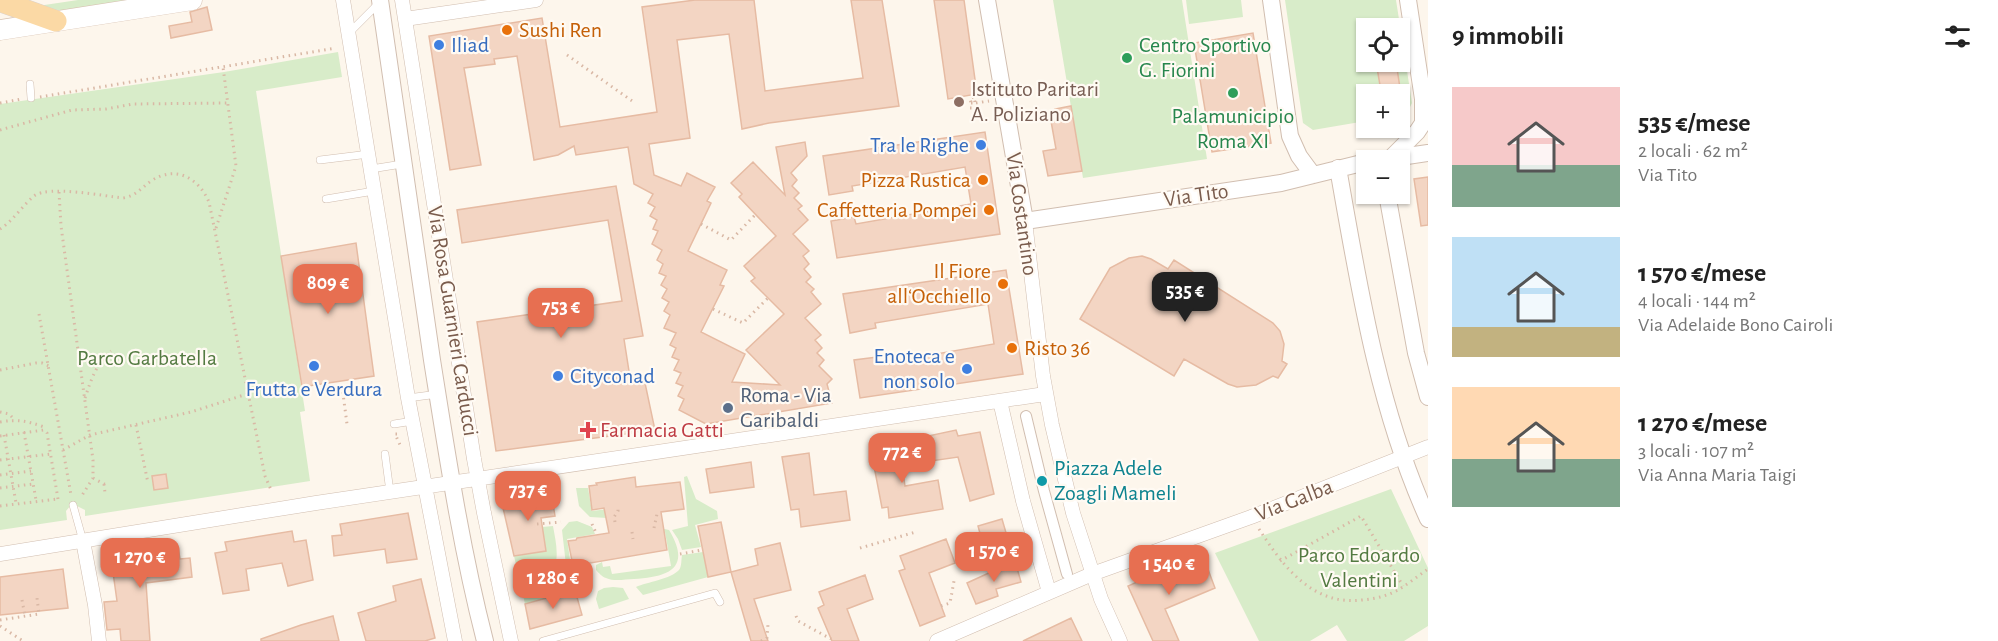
<!DOCTYPE html>
<html lang="it">
<head>
<meta charset="utf-8">
<style>
	:root { --surface:#fff; --page:#f2f2f2; --text:#222; --muted:#767676; --accent:#e76f51 }
	body { margin:0; font-family:"Alegreya Sans",sans-serif; background:var(--page); color:var(--text); height:100vh; display:flex; flex-direction:column; font-size:22px; white-space:nowrap }
	* { box-sizing:border-box; margin:0 }
	p { font-size:20px; color:var(--muted) }
	.icon { flex:none; width:33px; height:33px; fill:none; stroke:currentColor; stroke-width:2; stroke-linecap:round; stroke-linejoin:round }
	.map { position:relative; flex:1; overflow:hidden }
	.panel { display:flex; flex-direction:column; background:var(--surface); width:570px }
	.panel>* { flex:none }
	.buttons { position:absolute; left:1356px; top:18px; display:grid; gap:12px }
	.buttons a { display:grid; place-items:center; width:54px; height:54px; border-radius:0px; background:var(--surface); box-shadow:0 2px 4px #0004; font-size:30px }
	.price { position:absolute; translate:-50% -51px; padding:0 14px; border-radius:12px; background:var(--accent); color:#fff; font-size:20px; line-height:39px; filter:drop-shadow(0 2px 3px #0008) }
	.price::after { content:''; position:absolute; left:50%; top:36px; width:18px; height:14px; margin-left:-9px; background:inherit; clip-path:polygon(0 0,100% 0,50% 100%) }
	.price.active { background:#222; color:#fff }
	ul { padding:0; list-style:none }
	li { display:flex; align-items:center; gap:18px; height:150px; padding:0 24px }
	li span { display:grid; place-items:center; flex:none; width:168px; height:120px; border-radius:0px; color:#555 }
	li>.icon { margin-inline-start:auto }
	span .icon { width:72px; height:72px; fill:#fffc; stroke-width:1 }
	li b { font-size:26px }
	h2 { display:flex; justify-content:space-between; align-items:center; height:72px; padding:0 24px; font-size:26px }
	main { display:flex; flex:1; min-height:0 }
	.map>svg:first-child { display:block }
	.green { fill:#d8ecc9; fill-rule:evenodd }
	.building { fill:#f3d5c3; stroke:#e6bba3; stroke-width:1.5 }
	.lines { fill:none; stroke-linecap:round; stroke-linejoin:round }
	.service-casing { stroke:#d1beb0; stroke-width:8 }
	.pedestrian-casing { stroke:#d1beb0; stroke-width:12 }
	.minor-casing { stroke:#d1beb0; stroke-width:15 }
	.tertiary-casing { stroke:#d1beb0; stroke-width:18 }
	.secondary-casing { stroke:#d6c0b0; stroke-width:21 }
	.primary-casing { stroke:#dad1cd; stroke-width:22 }
	.path { stroke:#d9b8a5; stroke-width:3; stroke-dasharray:1.5 4.5; stroke-linecap:butt }
	.service { stroke:#fff; stroke-width:7 }
	.pedestrian { stroke:#fff; stroke-width:10 }
	.minor { stroke:#fff; stroke-width:14 }
	.tertiary { stroke:#fff; stroke-width:16 }
	.secondary { stroke:#fff; stroke-width:20 }
	.primary { stroke:#fbd9a5; stroke-width:21 }
	.path-bridge { stroke:#d9b8a5; stroke-width:3; stroke-dasharray:1.5 4.5; stroke-linecap:butt }
	.food-dot { fill:#e8710a; stroke:#fffaf3; stroke-width:2 }
	.shop-dot { fill:#3f7fe0; stroke:#fffaf3; stroke-width:2 }
	.leisure-dot { fill:#2e9e5b; stroke:#fffaf3; stroke-width:2 }
	.education-dot { fill:#8d6e63; stroke:#fffaf3; stroke-width:2 }
	.service-dot { fill:#5c6f8a; stroke:#fffaf3; stroke-width:2 }
	.health-dot { fill:#e0444e; stroke:#fffaf3; stroke-width:2 }
	.culture-dot { fill:#0f9aa8; stroke:#fffaf3; stroke-width:2 }
	.labels { text-anchor:middle; dominant-baseline:central; stroke-width:4.5; stroke-linejoin:round; paint-order:stroke }
	.food-label { font-size:22px; fill:#c56008; stroke:#fffaf3; text-anchor:end }
	.shop-label { font-size:22px; fill:#366cbe; stroke:#fffaf3; text-anchor:start }
	.leisure-label { font-size:22px; fill:#27864d; stroke:#fffaf3; text-anchor:start }
	.education-label { font-size:22px; fill:#785e54; stroke:#fffaf3; text-anchor:start }
	.street-label { font-size:22px; fill:#7a5c4d; stroke:#fffaf3 }
	.park-label { font-size:22px; fill:#537a41; stroke:#fffaf3 }
	.service-label { font-size:22px; fill:#4e5e75; stroke:#fffaf3; text-anchor:start }
	.health-label { font-size:22px; fill:#be3a42; stroke:#fffaf3; text-anchor:start }
	.culture-label { font-size:22px; fill:#0d838f; stroke:#fffaf3; text-anchor:start }
</style>
</head>
<body>
<main>
<div class="map">
<svg width="1428" height="641" viewBox="0 0 1428 641">
	<rect width="100%" height="100%" fill="#fdf6ec"/>
	<path class="green" d="M78 0H132L49 12 31 7Z
		M1053 0H1182L1207 159 1083 178Z
		M1186 0H1241L1243 17 1189 24Z
		M1285 0H1396L1412 103 1407 113 1400 115V94H1366V121L1313 130 1303 123ZM1366 28H1400V62H1366Z
		M338 52 342 77 256 91 305 411 300 412 310 481 85 516V510L75 505H71L66 511 67 520 0 530V104L224 72Z
		M687 476 696 499 717 511 718 519 695 525 701 547 682 550 678 539 672 530 688 526 684 477Z
		M576 488H588L592 511 616 508 607 518 590 517 579 506Z
		M1391 489 1428 568V626L1404 641H1347L1337 625 1310 641H1259L1215 553Z
		M577 521 592 527 595 534 567 539 571 566 566 565 562 530 569 522Z
		M553 526C555 538 559 553 555 566 550 581 544 579 546 598L525 604 514 556 545 551 542 527Z
		M660 528 669 530C692 568 669 577 634 579 625 579 615 582 606 578 602 577 599 573 596 570V565L602 562 603 567 610 566 612 574 671 566 665 532 648 534Z
		M703 552 708 577 643 595 636 587C647 582 671 579 679 570 682 566 681 560 682 555Z
		M569 577 582 578V588L553 596 552 586 558 579Z
		M613 587 623 588 629 599 599 609 596 599 598 591 604 588Z"/>
	<path class="building" d="M695 0H754L765 91 863 78 851 0H882L899 106 769 123 742 129 729 34 677 40 690 138 649 144 654 175 681 186 687 173 715 187 707 201 711 203 688 251 727 270 720 285 724 286 701 332 745 354 732 382 780 385 746 350 784 314 751 281 755 278 744 266 776 236 739 197 742 194 731 183 753 162 785 195 776 147 805 142 807 156 791 173 797 180 792 186 799 193 794 198 802 206 798 209 808 220 793 234 809 251 803 256 809 264 804 269 811 277 806 282 814 289 811 292 821 304 805 318 821 335 815 340 822 348 817 353 824 360 819 366 832 379 827 384 832 403 706 424 679 410 684 399 678 396 683 386 676 383 681 373 674 370 679 360 672 357 676 348 670 345 676 333 664 328 670 315 664 311 669 302 662 298 667 289 661 285 666 276 659 273 663 264 657 260 662 250 652 244 658 231 653 229 657 220 650 216 655 207 648 203 653 194 634 184 628 147 576 155 574 146 558 155 534 160 517 56 494 59 495 64 464 68 481 165 450 170 429 36 542 18 560 127 657 112 642 7Z
		M934 0H964L977 94 948 99Z
		M207 7 212 30 171 38 169 26 192 22 190 12Z
		M1253 33 1271 143 1212 152 1194 43Z
		M1376 62H1396L1400 88 1381 91Z
		M1071 106 1082 171 1048 176 1043 151 1056 149 1051 121 1057 120 1055 109Z
		M985 132 1000 234 837 258 831 221 854 217 856 224 971 204 965 167 852 186 853 191 829 195 823 156Z
		M1428 177V225L1421 226 1414 179Z
		M616 186 643 336 624 339 631 384 645 383 655 430 496 451 477 322 622 301 608 220 462 243 457 210Z
		M356 243 374 376 302 387 281 256Z
		M1142 256 1151 259 1168 269 1174 260 1273 323 1280 331 1284 344 1282 361 1287 364 1278 378 1273 376 1256 385 1237 387 1228 384 1184 359 1174 376 1080 319 1110 268 1129 258Z
		M1006 270 1023 374 860 398 854 360 877 357 879 364 994 344 988 304 875 323 876 328 850 333 843 294Z
		M956 430 958 436 980 432 994 494 970 501 958 457 931 461 928 436Z
		M898 440 905 486 938 480 943 509 889 518 888 507 882 508 870 445Z
		M809 453 814 495 846 491 850 520 801 527 799 509 791 510 782 457Z
		M751 462 754 487 710 493 706 469Z
		M166 474 168 488 154 490 152 476Z
		M635 477 636 487 680 482 684 509 661 512 667 550 573 566 568 541 576 540 577 538 609 533 604 508 592 510 589 486 597 485 596 483Z
		M551 492 555 516 541 518 546 551 514 556 501 499Z
		M408 513 417 559 387 563 385 549 334 556 332 536 342 535 340 524Z
		M1002 519 1009 543 985 552 978 526Z
		M721 522 731 572 708 577 698 526Z
		M292 531 294 542 306 540 313 580 288 586 282 563 246 569 249 590 223 594 215 553 227 551 225 542Z
		M946 539 955 563 929 573 945 616 920 626 899 571 905 569 900 556Z
		M780 543 791 590 754 599 768 641H751L731 572 758 565 755 549Z
		M178 547 180 559 190 558 192 577 146 583 150 641H121L120 629 107 630 104 602 117 601 111 558Z
		M1203 556 1215 588 1165 609 1179 641H1153L1128 586 1161 571 1162 575 1191 564 1190 561Z
		M1015 561 1021 582 996 589 998 596 976 604 967 583Z
		M63 569 68 608 0 615V577Z
		M865 575 873 599 847 609 859 641H832L818 608 824 605 819 592Z
		M421 579 435 638 425 641H366L358 613 396 601 393 586Z
		M575 590 582 615 530 629 525 604Z
		M333 616 339 641H261V639L301 625Z
		M1071 618 1082 641H1023Z"/>
	<g class="lines">
		<g class="service-casing">
			<path id="service" d="M350 32 379 3
				M30 84 31 98
				M320 160 369 154
				M371 169 402 164
				M326 199 374 191
				M408 398 438 394
				M394 424 413 421
				M385 454 390 492
				M73 505 83 541
				M543 641 715 593 720 602"/>
		</g>
		<g class="pedestrian-casing">
			<path id="pedestrian" d="M1026 416 1044 491 1067 574"/>
		</g>
		<g class="minor-casing">
			<path id="minor" d="M343 0 408 398 455 641
				M402 0 474 459 484 513 511 641
				M405 19 536 0
				M1025 221 1043 376 1052 425 1073 513 1101 599 1120 641
				M1000 401 1023 501 1049 592
				M83 541 95 605 99 641
				M0 554 316 503 1045 394
				M937 641 1092 574 1251 517 1428 447"/>
		</g>
		<g class="tertiary-casing">
			<path id="tertiary" d="M380 0C397 120 414 240 432 360 447 454 461 548 485 641
				M987 0 1025 221 1281 183 1366 162
				M1271 0 1290 136 1299 156 1313 175
				M1391 158 1417 132 1423 123V99L1408 0
				M1387 159 1428 153
				M1338 168C1359 287 1378 409 1428 519
				M1387 194 1416 353 1428 397"/>
		</g>
		<g class="secondary-casing">
			<path id="secondary" d="M0 30 192 0"/>
		</g>
		<g class="primary-casing">
			<path id="primary" d="M0 1 56 21"/>
		</g>
		<path class="path" d="M567 55 635 103
			M40 97 336 48
			M0 103 22 99
			M976 103 989 101
			M970 108H976L974 97 970 98 971 103
			M0 130 72 110 106 109 133 104 228 103
			M59 192 61 226 93 460V478L81 497
			M701 224 731 240 755 215
			M216 228 236 166 223 67
			M0 229C13 221 22 206 34 196 48 185 104 196 123 198 136 196 141 188 151 181 175 165 198 177 209 202L265 476 272 492
			M713 309 743 323 768 298
			M39 314 71 495
			M0 370 36 363H42L49 366
			M342 386 347 424
			M85 398C91 380 96 364 111 351
			M0 412 9 414 14 419
			M0 422C17 419 28 421 44 427V430
			M136 425 148 483
			M24 432 36 500
			M397 434H395L401 447
			M4 435 16 503
			M0 436 44 430 47 433 58 499
			M63 450 90 435 191 412 247 394
			M0 460 51 454
			M0 475 31 471
			M93 478 104 484 108 485
			M104 484 105 493
			M0 488 33 484
			M0 506 58 499
			M615 522 614 517 618 511V506
			M537 524 561 522
			M592 524 597 535
			M654 528 657 514
			M1259 529C1283 566 1312 606 1362 600 1375 599 1387 596 1398 590 1408 584 1418 576 1428 569
			M632 532 633 539
			M860 548 916 532
			M680 554 702 550
			M1280 561 1361 516 1403 586
			M550 597 549 584 565 567
			M22 600 25 616
			M941 606 950 603 954 581
			M796 616 798 621 831 639
			M0 620 39 614 37 598
			M0 626 23 641
			M761 641 767 638 768 624"/>
		<use href="#service" class="service"/>
		<use href="#pedestrian" class="pedestrian"/>
		<use href="#minor" class="minor"/>
		<use href="#tertiary" class="tertiary"/>
		<use href="#secondary" class="secondary"/>
		<use href="#primary" class="primary"/>
		<path class="path-bridge" d="M971 103H976"/>
	</g>
	<g class="food-dot">
		<circle cx="507" cy="30" r="6"/>
		<circle cx="983" cy="180" r="6"/>
		<circle cx="989" cy="210" r="6"/>
		<circle cx="1003" cy="284" r="6"/>
		<circle cx="1012" cy="348" r="6"/>
	</g>
	<g class="shop-dot">
		<circle cx="439" cy="45" r="6"/>
		<circle cx="981" cy="145" r="6"/>
		<circle cx="314" cy="366" r="6"/>
		<circle cx="967" cy="369" r="6"/>
		<circle cx="558" cy="376" r="6"/>
	</g>
	<g class="leisure-dot">
		<circle cx="1127" cy="58" r="6"/>
		<circle cx="1233" cy="93" r="6"/>
	</g>
	<circle class="education-dot" cx="959" cy="102" r="6"/>
	<circle class="service-dot" cx="728" cy="408" r="6"/>
	<path class="health-dot" d="M585 421h6v6h6v6h-6v6h-6v-6h-6v-6h6z"/>
	<circle class="culture-dot" cx="1042" cy="481" r="6"/>
	<g class="labels">
		<g class="food-label">
			<text x="519" y="30" text-anchor="start">Sushi Ren</text>
			<text x="971" y="180">Pizza Rustica</text>
			<text x="977" y="210">Caffetteria Pompei</text>
			<text x="991" y="271">Il Fiore<tspan x="991" dy="25">all‘Occhiello</tspan></text>
			<text x="1024" y="348" text-anchor="start">Risto 36</text>
		</g>
		<g class="shop-label">
			<text x="451" y="45">Iliad</text>
			<text x="969" y="145" text-anchor="end">Tra le Righe</text>
			<text x="955" y="356" text-anchor="end">Enoteca e<tspan x="955" dy="25">non solo</tspan></text>
			<text x="570" y="376">Cityconad</text>
			<text x="314" y="389" text-anchor="middle">Frutta e Verdura</text>
		</g>
		<g class="leisure-label">
			<text x="1139" y="45">Centro Sportivo<tspan x="1139" dy="25">G. Fiorini</tspan></text>
			<text x="1233" y="116" text-anchor="middle">Palamunicipio<tspan x="1233" dy="25">Roma XI</tspan></text>
		</g>
		<g class="education-label">
			<text x="971" y="89">Istituto Paritari<tspan x="971" dy="25">A. Poliziano</tspan></text>
		</g>
		<g class="street-label">
			<text transform="translate(1196 195) rotate(-8)">Via Tito</text>
			<text transform="translate(1022 214) rotate(82)">Via Costantino</text>
			<text transform="translate(453 321) rotate(81)">Via Rosa Guarnieri Carducci</text>
			<text transform="translate(1294 500) rotate(-21)">Via Galba</text>
		</g>
		<g class="park-label">
			<text x="147" y="358">Parco Garbatella</text>
			<text x="1359" y="555">Parco Edoardo<tspan x="1359" dy="25">Valentini</tspan></text>
		</g>
		<g class="service-label">
			<text x="740" y="395">Roma - Via<tspan x="740" dy="25">Garibaldi</tspan></text>
		</g>
		<g class="health-label">
			<text x="600" y="430">Farmacia Gatti</text>
		</g>
		<g class="culture-label">
			<text x="1054" y="468">Piazza Adele<tspan x="1054" dy="25">Zoagli Mameli</tspan></text>
		</g>
	</g>
</svg>
<div class="buttons">
<a><svg class="icon" aria-label="locate" viewBox="0 0 24 24"><circle cx="12" cy="12" r="6"/><path d="M12 2v4M12 18v4M2 12h4M18 12h4"/></svg></a>
<a>+</a>
<a>−</a>
</div>
<b class="price" style="left:328px;top:315px">809 €</b>
<b class="price active" style="left:1185px;top:323px">535 €</b>
<b class="price" style="left:561px;top:339px">753 €</b>
<b class="price" style="left:902px;top:484px">772 €</b>
<b class="price" style="left:528px;top:522px">737 €</b>
<b class="price" style="left:994px;top:583px">1 570 €</b>
<b class="price" style="left:140px;top:589px">1 270 €</b>
<b class="price" style="left:1169px;top:596px">1 540 €</b>
<b class="price" style="left:553px;top:610px">1 280 €</b>
</div>
<section class="panel">
<h2>9 immobili<svg class="icon" aria-label="filters" viewBox="0 0 24 24"><path d="M4 7h16M4 17h16"/><circle cx="9" cy="7" r="2"/><circle cx="15" cy="17" r="2"/></svg></h2>
<ul>
<li><span style="background:linear-gradient(#f6c9c9 65%,#7fa58c 0)"><svg class="icon" aria-label="home" viewBox="0 0 24 24"><path d="M3 11l9-7 9 7M6 9v11h12V9"/></svg></span><div><b>535 €/mese</b><p>2 locali · 62 m²</p><p>Via Tito</p></div></li>
<li><span style="background:linear-gradient(#bfe0f5 75%,#c2b280 0)"><svg class="icon" aria-label="home" viewBox="0 0 24 24"><path d="M3 11l9-7 9 7M6 9v11h12V9"/></svg></span><div><b>1 570 €/mese</b><p>4 locali · 144 m²</p><p>Via Adelaide Bono Cairoli</p></div></li>
<li><span style="background:linear-gradient(#ffd9b3 60%,#7fa58c 0)"><svg class="icon" aria-label="home" viewBox="0 0 24 24"><path d="M3 11l9-7 9 7M6 9v11h12V9"/></svg></span><div><b>1 270 €/mese</b><p>3 locali · 107 m²</p><p>Via Anna Maria Taigi</p></div></li>
</ul>
</section>
</main>
</body>
</html>
